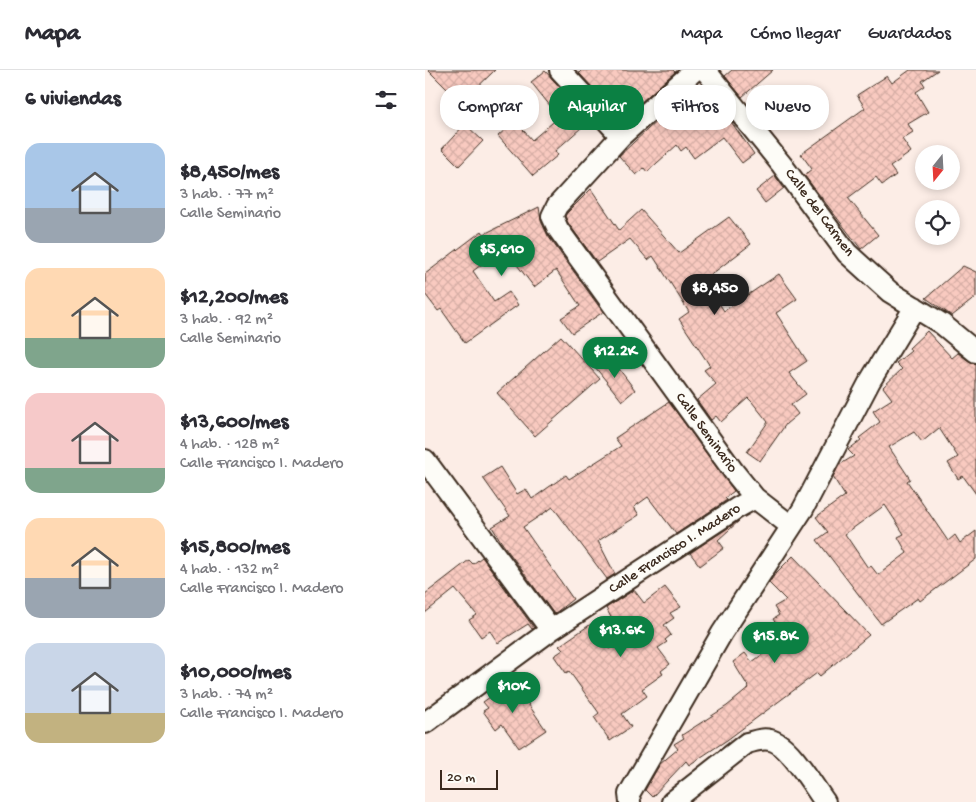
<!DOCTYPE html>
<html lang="es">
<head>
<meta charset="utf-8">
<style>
	:root { --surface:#fff; --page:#f7f7f7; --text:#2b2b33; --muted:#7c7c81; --line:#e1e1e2; --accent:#0b8043 }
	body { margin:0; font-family:"Gochi Hand",sans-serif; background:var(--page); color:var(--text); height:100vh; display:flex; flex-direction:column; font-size:19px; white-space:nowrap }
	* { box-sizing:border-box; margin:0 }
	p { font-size:16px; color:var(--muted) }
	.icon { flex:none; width:28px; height:28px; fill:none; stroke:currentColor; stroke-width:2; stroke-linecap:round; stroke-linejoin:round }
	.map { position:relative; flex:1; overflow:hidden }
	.side { display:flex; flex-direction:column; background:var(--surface); width:425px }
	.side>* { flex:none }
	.banner { position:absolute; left:15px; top:15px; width:460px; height:45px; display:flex; gap:10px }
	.needle { width:32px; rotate:198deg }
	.buttons { position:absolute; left:490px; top:75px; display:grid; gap:10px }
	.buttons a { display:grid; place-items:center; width:45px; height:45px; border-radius:50%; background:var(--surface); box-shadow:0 2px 8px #0003; font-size:25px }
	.scale { position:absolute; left:15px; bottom:12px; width:58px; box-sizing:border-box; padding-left:5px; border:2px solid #3b2a1e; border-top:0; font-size:14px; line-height:18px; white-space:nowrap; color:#3b2a1e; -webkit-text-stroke:4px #fdfcf7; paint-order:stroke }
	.price { position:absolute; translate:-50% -42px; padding:0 11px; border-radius:18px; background:var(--accent); color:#fff; font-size:16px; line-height:32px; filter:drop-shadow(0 1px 2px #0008) }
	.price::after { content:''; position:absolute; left:50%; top:30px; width:15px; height:11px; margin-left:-8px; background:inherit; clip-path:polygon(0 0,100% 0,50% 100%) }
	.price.on { background:#222; color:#fff }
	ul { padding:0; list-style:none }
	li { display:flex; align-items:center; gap:15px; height:125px; padding:0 25px }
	li span { display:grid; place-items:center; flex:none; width:140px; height:100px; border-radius:15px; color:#555 }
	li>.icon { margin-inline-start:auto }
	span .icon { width:60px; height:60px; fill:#fffc; stroke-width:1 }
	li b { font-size:21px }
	h2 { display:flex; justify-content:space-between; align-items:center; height:60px; padding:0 25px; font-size:21px }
	.pill { padding:0 18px; border-radius:20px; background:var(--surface); box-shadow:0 2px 8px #0003; font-size:18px; line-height:45px }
	.pill.on { background:var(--accent); color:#fff }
	header { display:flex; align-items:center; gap:30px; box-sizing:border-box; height:70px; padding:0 25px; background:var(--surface); border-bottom:1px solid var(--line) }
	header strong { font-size:24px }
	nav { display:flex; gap:28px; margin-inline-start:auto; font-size:18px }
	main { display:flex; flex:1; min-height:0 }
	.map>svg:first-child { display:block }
	.building { fill:url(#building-cross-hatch); stroke:#3b2a1e; fill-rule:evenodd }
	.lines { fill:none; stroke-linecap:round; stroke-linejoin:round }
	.street-casing { stroke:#3b2a1e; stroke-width:24 }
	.street { stroke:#fdfcf7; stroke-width:20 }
	.labels { text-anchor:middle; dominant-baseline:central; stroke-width:5; stroke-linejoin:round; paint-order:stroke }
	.street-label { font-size:15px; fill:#3b2a1e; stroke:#fdfcf7 }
</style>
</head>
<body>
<header>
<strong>Mapa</strong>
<nav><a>Mapa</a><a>Cómo llegar</a><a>Guardados</a></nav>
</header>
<main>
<section class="side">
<h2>6 viviendas<svg class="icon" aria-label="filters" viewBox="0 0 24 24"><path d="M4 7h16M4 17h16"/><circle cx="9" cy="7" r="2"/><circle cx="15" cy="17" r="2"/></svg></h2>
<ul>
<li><span style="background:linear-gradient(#a9c7e8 65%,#9aa5b1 0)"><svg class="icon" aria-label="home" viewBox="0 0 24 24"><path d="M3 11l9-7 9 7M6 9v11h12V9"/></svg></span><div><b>$8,450/mes</b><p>3 hab. · 77 m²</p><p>Calle Seminario</p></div></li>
<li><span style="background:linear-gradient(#ffd9b3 70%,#7fa58c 0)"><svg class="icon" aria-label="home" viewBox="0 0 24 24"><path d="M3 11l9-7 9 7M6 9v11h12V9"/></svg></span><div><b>$12,200/mes</b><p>3 hab. · 92 m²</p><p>Calle Seminario</p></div></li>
<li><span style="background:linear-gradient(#f6c9c9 75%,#7fa58c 0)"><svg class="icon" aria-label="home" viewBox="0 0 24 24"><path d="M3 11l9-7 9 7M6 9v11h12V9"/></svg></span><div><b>$13,600/mes</b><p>4 hab. · 128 m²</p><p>Calle Francisco I. Madero</p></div></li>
<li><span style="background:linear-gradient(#ffd9b3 60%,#9aa5b1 0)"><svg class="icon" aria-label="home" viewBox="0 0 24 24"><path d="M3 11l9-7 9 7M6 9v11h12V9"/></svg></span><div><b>$15,800/mes</b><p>4 hab. · 132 m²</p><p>Calle Francisco I. Madero</p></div></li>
<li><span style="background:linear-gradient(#c9d6e8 70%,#c2b280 0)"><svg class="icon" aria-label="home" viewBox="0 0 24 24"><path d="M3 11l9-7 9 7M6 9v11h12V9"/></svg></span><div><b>$10,000/mes</b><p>3 hab. · 74 m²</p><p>Calle Francisco I. Madero</p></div></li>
</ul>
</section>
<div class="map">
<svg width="551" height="732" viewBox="0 0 551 732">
	<defs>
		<pattern id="building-cross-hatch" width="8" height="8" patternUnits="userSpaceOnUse" patternTransform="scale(1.25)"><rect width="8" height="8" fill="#f9cac0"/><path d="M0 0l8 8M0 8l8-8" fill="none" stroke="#d6aea5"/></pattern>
	</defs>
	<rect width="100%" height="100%" fill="#fcede6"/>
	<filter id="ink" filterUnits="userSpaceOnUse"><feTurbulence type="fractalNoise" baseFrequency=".02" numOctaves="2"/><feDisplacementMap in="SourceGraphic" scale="10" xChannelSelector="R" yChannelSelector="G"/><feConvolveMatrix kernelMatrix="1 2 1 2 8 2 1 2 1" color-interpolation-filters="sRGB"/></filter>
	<g filter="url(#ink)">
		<path class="building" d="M3 0H70L36 33Z
			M157 0H248L250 2 197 49 154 3Z
			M307 0H348L317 27 300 6Z
			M485 0H513L497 11 500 16 491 22 503 42 483 54 488 62 477 69 486 82 465 97 471 105 457 115 451 107 423 128 453 165 436 179 379 105 387 99 376 84 440 38 432 25 462 6 467 13Z
			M120 1 165 50 130 81 133 85 108 106 73 66 90 51 107 70 134 47 106 12Z
			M275 15 299 42 329 84 317 93 297 67 269 88 261 77 256 81 252 75 222 102 219 98 211 105 194 86 265 20 267 22Z
			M40 54 58 71 34 96 17 79Z
			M350 106 359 118 340 133 331 121Z
			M166 119 194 160 216 140 254 183 304 147 326 174 279 210 299 241 354 204 372 229 351 243 382 291 364 303 381 324 366 335 373 344 361 354 335 391 322 382 343 352 327 332 323 328 296 352 291 346 286 350 272 330 291 314 279 300 285 296 254 249 264 242 228 186 223 190 205 169 172 192 143 153 140 146 142 143Z
			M114 137 116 151 123 166 178 242 147 263 136 248 155 236 131 200 109 217 79 178 48 201 69 232 84 222 93 235 40 273 16 239 13 241 0 224V204L57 161 59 164Z
			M538 196 551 202V227L527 246 501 228Z
			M502 261 527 288 533 283 544 291 551 294V424L538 406 533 409 523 393 533 387 514 358 497 372 489 362 464 377 485 409 482 411 523 471 530 465 535 473 551 461V489L495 531 493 528 456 554 392 470 403 462 391 447 420 426 408 407 414 395 429 386 423 380 436 370 434 368 455 352 448 341 467 329 458 317 477 299 471 293 486 281 484 278ZM460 435 479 464 473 467 482 483 453 505 446 496 443 498 420 464Z
			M136 266 175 309 110 366 72 323Z
			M185 287 210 320 197 331 170 297Z
			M244 332 309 421 300 428 302 430 251 464 223 427 209 437 214 445 173 471 190 504 182 509 128 437 98 457 148 529 129 544 77 473 67 457 85 446 58 408 75 397 92 424 101 419 107 429 141 405 144 409 196 376 190 368Z
			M315 450 293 470 299 478 275 496 265 483Z
			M368 486 444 565 395 606 392 603 302 670 264 695 261 691 227 727 220 720 235 694 253 679 249 674 259 668 257 665 302 636 324 618 308 592 320 583 327 592 360 568 348 549 354 545 349 537 361 530 344 513 351 503Z
			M57 487 109 558 107 559 103 554 73 573 65 561 56 567 44 550 52 545 30 519 0 543V524L44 490 48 494Z
			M240 517 256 537 245 543 249 548 239 555 246 565 240 570 242 572 233 578 245 594 236 601 238 604 217 619 222 626 197 644 206 657 185 671 169 647 174 643 144 601 141 603 129 586 138 580 134 576 166 554 184 579 198 570 181 538 209 520 219 533Z
			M84 606 121 660 94 678 77 654 71 659 58 641 63 638 58 632 75 620 72 615Z"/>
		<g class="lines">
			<g class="street-casing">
				<path id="street" d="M135 0 196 66
					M270 0 196 66 132 136 127 146 133 159 309 402 330 428 366 456
					M280 0 357 95 422 183 465 222 517 254 551 282
					M0 390 126 560
					M0 653 126 560 312 438 330 428
					M205 732 204 724 297 563 378 439 445 311 490 237
					M247 732 322 673C330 671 337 668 345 670 364 673 388 716 400 732"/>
			</g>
			<use href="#street" class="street"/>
		</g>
	</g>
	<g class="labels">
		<g class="street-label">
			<text transform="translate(394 143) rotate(53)">Calle del Carmen</text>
			<text transform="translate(281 363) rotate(54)">Calle Seminario</text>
			<text transform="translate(250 479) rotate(-33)">Calle Francisco I. Madero</text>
		</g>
	</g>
</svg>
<div class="buttons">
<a><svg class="needle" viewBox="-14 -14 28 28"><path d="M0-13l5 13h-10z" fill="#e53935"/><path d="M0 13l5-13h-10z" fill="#7c7c81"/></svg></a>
<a><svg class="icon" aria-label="locate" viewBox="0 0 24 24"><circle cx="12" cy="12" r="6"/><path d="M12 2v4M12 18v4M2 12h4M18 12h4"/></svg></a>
</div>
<div class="scale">20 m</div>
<b class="price" style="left:77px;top:207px">$5,610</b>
<b class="price on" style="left:290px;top:246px">$8,450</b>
<b class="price" style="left:190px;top:309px">$12.2K</b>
<b class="price" style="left:196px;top:588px">$13.6K</b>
<b class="price" style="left:350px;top:594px">$15.8K</b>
<b class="price" style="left:88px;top:644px">$10K</b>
<div class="banner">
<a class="pill">Comprar</a>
<a class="pill on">Alquilar</a>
<a class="pill">Filtros</a>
<a class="pill">Nuevo</a>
</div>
</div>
</main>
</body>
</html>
